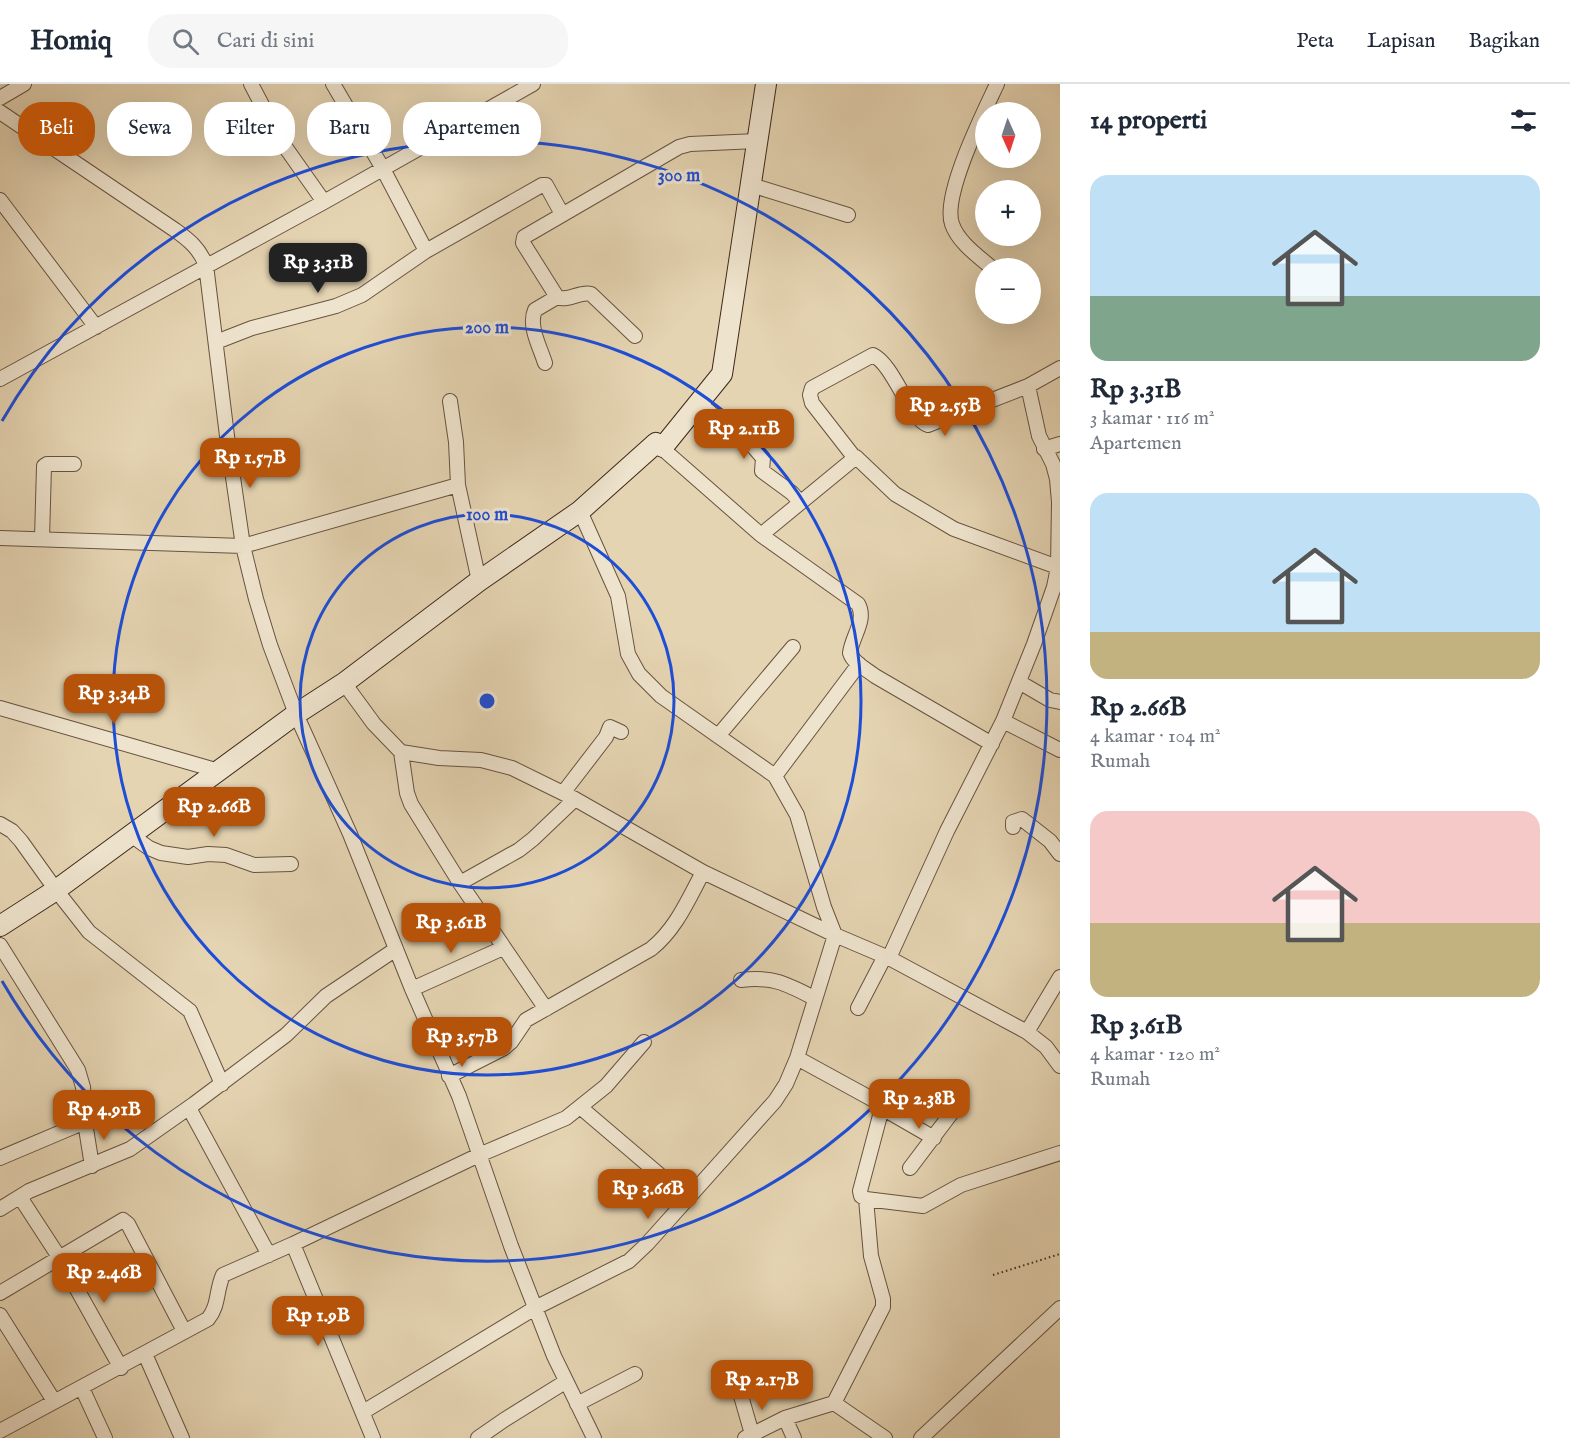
<!DOCTYPE html>
<html lang="id">
<head>
<meta charset="utf-8">
<style>
	:root { --surface:#fff; --page:#f6f6f7; --text:#1f2937; --muted:#747a83; --line:#e0e1e3; --accent:#b45309 }
	body { margin:0; font-family:"IM FELL English",serif; background:var(--page); color:var(--text); height:100vh; display:flex; flex-direction:column; font-size:22px; white-space:nowrap }
	* { box-sizing:border-box; margin:0 }
	p { font-size:20px; color:var(--muted) }
	.icon { flex:none; width:33px; height:33px; fill:none; stroke:currentColor; stroke-width:2; stroke-linecap:round; stroke-linejoin:round }
	.map { position:relative; flex:1; overflow:hidden }
	.side { display:flex; flex-direction:column; background:var(--surface); width:510px }
	.side>* { flex:none }
	.banner { position:absolute; left:18px; top:18px; width:570px; height:54px; display:flex; gap:12px }
	.needle { width:39px; rotate:177deg }
	.controls { position:absolute; left:975px; top:18px; display:grid; gap:12px }
	.controls a { display:grid; place-items:center; width:66px; height:66px; border-radius:50%; background:var(--surface); box-shadow:0 6px 24px #0002; font-size:30px }
	.price { position:absolute; translate:-50% -51px; padding:0 14px; border-radius:12px; background:var(--accent); color:#fff; font-size:20px; line-height:39px; filter:drop-shadow(0 2px 3px #0008) }
	.price::after { content:''; position:absolute; left:50%; top:36px; width:18px; height:14px; margin-left:-9px; background:inherit; clip-path:polygon(0 0,100% 0,50% 100%) }
	.price.active { background:#222; color:#fff }
	ul { padding:0; list-style:none }
	li { display:grid; align-content:center; gap:12px; height:318px; padding:0 30px }
	li span { display:grid; place-items:center; height:186px; border-radius:18px; color:#555 }
	li>.icon { margin-inline-start:auto }
	span .icon { width:108px; height:108px; fill:#fffc; stroke-width:1 }
	li b { font-size:26px }
	h2 { display:flex; justify-content:space-between; align-items:center; height:72px; padding:0 30px; font-size:26px }
	.pill { padding:0 21px; border-radius:24px; background:var(--surface); box-shadow:0 6px 24px #0002; font-size:21px; line-height:54px }
	.pill.active { background:var(--accent); color:#fff }
	header { display:flex; align-items:center; gap:36px; box-sizing:border-box; height:84px; padding:0 30px; background:var(--surface); border-bottom:2px solid var(--line) }
	header strong { font-size:28px }
	nav { display:flex; gap:33px; margin-inline-start:auto; font-size:21px }
	.search { width:420px; height:54px; background:var(--page); display:flex; align-items:center; gap:15px; box-sizing:border-box; padding:0 21px; border-radius:24px; color:var(--muted); font-size:22px }
	main { display:flex; flex:1; min-height:0 }
	.map>svg:first-child { display:block }
	.lines { fill:none; stroke-linecap:round; stroke-linejoin:round }
	.street-casing { stroke:#675341; stroke-width:16 }
	.secondary-casing { stroke:#3d281b; stroke-width:22 }
	.path { stroke:#3d281b; stroke-width:2; stroke-dasharray:1.5 3; stroke-linecap:butt }
	.street { stroke:#eee3cd; stroke-width:14 }
	.secondary { stroke:#eee3cd; stroke-width:20 }
	.ring { fill:none; stroke:#1d4ed8; stroke-width:3 }
	.centre { fill:#1d4ed8; stroke:#eee3cd; stroke-width:3 }
	.ring-label { font-size:18px; text-anchor:middle; font-weight:bold; fill:#1d4ed8; stroke:#eee3cd; stroke-width:6; stroke-linejoin:round; paint-order:stroke }
</style>
</head>
<body>
<header>
<strong>Homiq</strong>
<div class="search"><svg class="icon" aria-label="search" viewBox="0 0 24 24"><circle cx="10" cy="10" r="6"/><path d="M15 15l6 6"/></svg>Cari di sini</div>
<nav><a>Peta</a><a>Lapisan</a><a>Bagikan</a></nav>
</header>
<main>
<div class="map">
<svg width="1060" height="1354" viewBox="0 0 1060 1354">
	<rect width="100%" height="100%" fill="#e5d4b2"/>
	<filter id="stains"><feTurbulence type="fractalNoise" baseFrequency=".00333" numOctaves="4"/><feColorMatrix values="0 0 0 0 .2 0 0 0 0 .09 0 0 0 0 .02 0 0 0 .5 -.17"/></filter>
	<radialGradient id="worn" r=".72"><stop offset=".6" stop-color="#630" stop-opacity="0"/><stop offset="1" stop-color="#630" stop-opacity=".3"/></radialGradient>
	<g class="lines">
		<g class="street-casing">
			<path id="street" d="M251 0 281 57 324 118
				M333 0 382 83 426 167
				M0 14 24 0
				M0 28 175 146C189 156 199 164 206 181L227 352 243 462 256 515 270 561 296 630 350 750 412 905 459 1012 511 1162 554 1272 594 1354
				M751 101 848 131
				M0 116 96 243
				M992 184C978 172 958 158 952 140 942 111 984 28 997 0
				M635 252 591 210C579 207 569 218 557 213L523 159 524 153 679 63 690 60 757 57
				M216 258 252 244 336 222 362 211 426 167 542 101H546L562 130
				M545 279C540 263 528 242 535 226L557 213
				M0 295 324 118 533 0
				M450 317 456 358 458 401 479 497
				M699 319 739 353 746 354 763 374 762 387 792 409 800 418
				M656 359 761 451 858 520C867 536 852 552 850 569 853 579 866 585 875 592L992 660
				M1044 365 1060 360
				M854 373 812 319 810 311 812 304 873 271C894 281 910 336 928 341L1028 302
				M580 427 618 512 628 570 639 590 661 612 775 692 797 731 824 823 835 851 889 874 1027 948 1046 963 1060 982
				M761 451 856 373 895 410 954 445 1060 484
				M0 454 243 462 458 401
				M42 455 44 382 47 380H74
				M1019 598 1050 616 1060 618
				M344 599 374 640 401 668 439 674 481 676 512 684 575 715 703 788 835 851 797 974 786 1000 775 1017 647 1160 629 1177 535 1224 363 1328
				M0 624 219 687
				M1003 637 1060 666
				M718 652 793 563
				M401 668 407 709 411 720 460 799 546 925
				M775 692 859 580
				M563 709 606 653 610 643 621 648
				M0 740 12 747 21 757 56 806 89 848 190 927 222 1000
				M1013 743V738L1022 735 1050 757 1060 770
				M131 751 149 764 161 769 188 773 208 770 226 771 254 781 291 780
				M460 799 519 766 533 755 575 715
				M0 861 78 986 83 1003 85 1038 92 1082
				M889 874 947 747 1003 637 1034 560 1054 503 1058 483 1059 418 1057 395 1053 380 1039 352 1028 302 1060 284
				M741 896C773 892 787 900 814 914
				M412 905 503 864
				M858 924 885 872
				M1027 948 1060 893
				M797 974 881 1020 882 1024 860 1107 861 1112 866 1115 923 1122 961 1101 1060 1069
				M449 992 504 964 511 958 526 936 651 865C676 845 688 816 703 788
				M580 1023 688 1115
				M189 1024 269 1171
				M882 1024 934 1054
				M0 1074 85 1038
				M910 1084 953 1027
				M20 1113 59 1173 121 1284
				M0 1125 29 1107 130 1065 194 1020 286 951 326 912 396 865
				M293 1160 373 1354
				M0 1209 123 1136 128 1140 184 1247
				M0 1231 54 1317
				M145 1270 182 1354
				M82 1304 105 1354
				M741 1312 752 1350
				M834 1319 883 1223V1215L871 1172 866 1115
				M577 1320 635 1290
				M785 1334 794 1354
				M0 1347 208 1235C219 1222 216 1206 223 1191L293 1160 479 1071 566 1034 606 1002 644 958
				M478 1354 504 1336 565 1298
				M745 1354 785 1334 834 1319 885 1354
				M921 1354 1060 1224"/>
		</g>
		<g class="secondary-casing">
			<path id="secondary" d="M0 842 56 806 296 630 344 599 479 497 580 427 656 359 663 363 722 290 766 0"/>
		</g>
		<path class="path" d="M993 1191 1060 1170"/>
		<use href="#street" class="street"/>
		<use href="#secondary" class="secondary"/>
	</g>
	<g class="ring">
		<circle cx="487" cy="617" r="187"/>
		<circle cx="487" cy="617" r="374"/>
		<path d="M2 337A560 560 0 1 1 2 897"/>
	</g>
	<circle cx="487" cy="617" r="9" class="centre"/>
	<g class="ring-label">
		<text x="679" y="97">300 m</text>
		<text x="487" y="249">200 m</text>
		<text x="487" y="436">100 m</text>
	</g>
	<rect width="100%" height="100%" filter="url(#stains)"/>
	<rect width="100%" height="100%" fill="url(#worn)"/>
</svg>
<div class="controls">
<a><svg class="needle" viewBox="-14 -14 28 28"><path d="M0-13l5 13h-10z" fill="#e53935"/><path d="M0 13l5-13h-10z" fill="#747a83"/></svg></a>
<a>+</a>
<a>−</a>
</div>
<b class="price active" style="left:318px;top:210px">Rp 3.31B</b>
<b class="price" style="left:945px;top:353px">Rp 2.55B</b>
<b class="price" style="left:744px;top:376px">Rp 2.11B</b>
<b class="price" style="left:250px;top:405px">Rp 1.57B</b>
<b class="price" style="left:114px;top:641px">Rp 3.34B</b>
<b class="price" style="left:214px;top:754px">Rp 2.66B</b>
<b class="price" style="left:451px;top:870px">Rp 3.61B</b>
<b class="price" style="left:462px;top:984px">Rp 3.57B</b>
<b class="price" style="left:919px;top:1046px">Rp 2.38B</b>
<b class="price" style="left:104px;top:1057px">Rp 4.91B</b>
<b class="price" style="left:648px;top:1136px">Rp 3.66B</b>
<b class="price" style="left:104px;top:1220px">Rp 2.46B</b>
<b class="price" style="left:318px;top:1263px">Rp 1.9B</b>
<b class="price" style="left:762px;top:1327px">Rp 2.17B</b>
<div class="banner">
<a class="pill active">Beli</a>
<a class="pill">Sewa</a>
<a class="pill">Filter</a>
<a class="pill">Baru</a>
<a class="pill">Apartemen</a>
</div>
</div>
<section class="side">
<h2>14 properti<svg class="icon" aria-label="filters" viewBox="0 0 24 24"><path d="M4 7h16M4 17h16"/><circle cx="9" cy="7" r="2"/><circle cx="15" cy="17" r="2"/></svg></h2>
<ul>
<li><span style="background:linear-gradient(#bfe0f5 65%,#7fa58c 0)"><svg class="icon" aria-label="home" viewBox="0 0 24 24"><path d="M3 11l9-7 9 7M6 9v11h12V9"/></svg></span><div><b>Rp 3.31B</b><p>3 kamar · 116 m²</p><p>Apartemen</p></div></li>
<li><span style="background:linear-gradient(#bfe0f5 75%,#c2b280 0)"><svg class="icon" aria-label="home" viewBox="0 0 24 24"><path d="M3 11l9-7 9 7M6 9v11h12V9"/></svg></span><div><b>Rp 2.66B</b><p>4 kamar · 104 m²</p><p>Rumah</p></div></li>
<li><span style="background:linear-gradient(#f6c9c9 60%,#c2b280 0)"><svg class="icon" aria-label="home" viewBox="0 0 24 24"><path d="M3 11l9-7 9 7M6 9v11h12V9"/></svg></span><div><b>Rp 3.61B</b><p>4 kamar · 120 m²</p><p>Rumah</p></div></li>
</ul>
</section>
</main>
</body>
</html>
